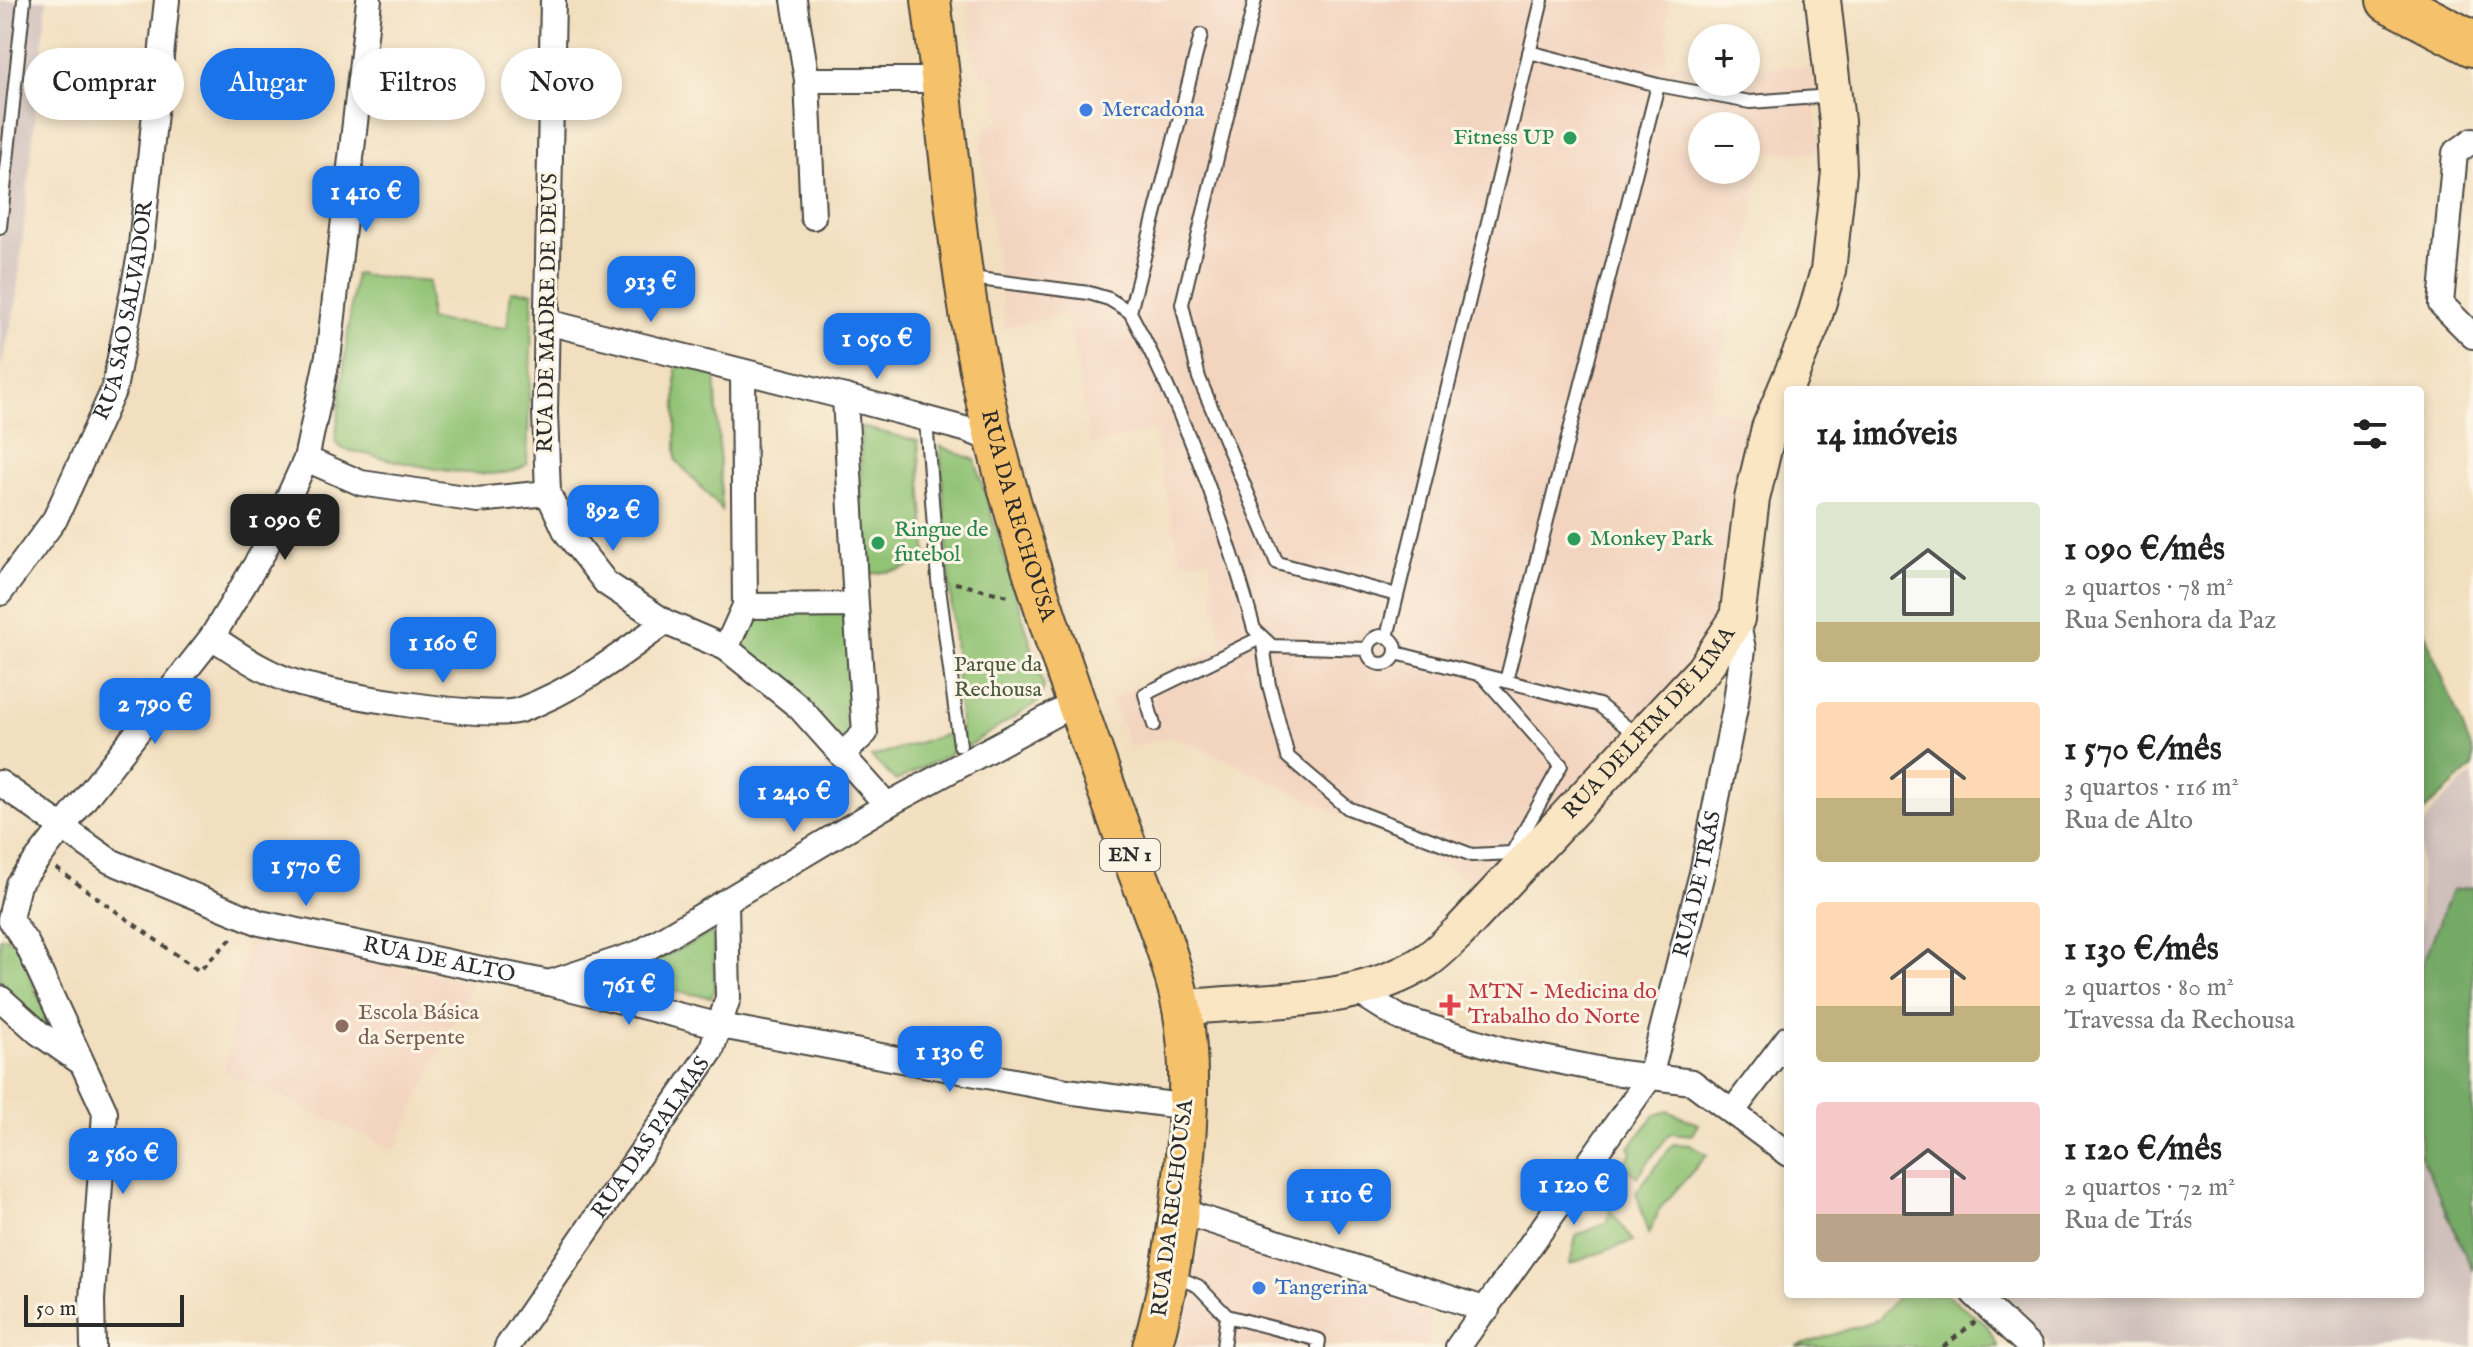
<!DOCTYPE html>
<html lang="pt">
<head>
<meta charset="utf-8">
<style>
	:root { --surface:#fff; --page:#f6f6f6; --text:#222; --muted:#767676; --accent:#1a73e8 }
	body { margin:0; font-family:"IM FELL English",serif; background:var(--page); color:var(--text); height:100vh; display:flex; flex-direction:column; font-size:30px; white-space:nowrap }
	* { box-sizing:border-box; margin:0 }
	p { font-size:26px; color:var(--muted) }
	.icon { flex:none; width:44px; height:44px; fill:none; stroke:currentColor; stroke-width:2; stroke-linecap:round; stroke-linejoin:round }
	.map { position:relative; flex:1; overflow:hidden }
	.drawer { position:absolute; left:1784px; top:386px; width:640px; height:912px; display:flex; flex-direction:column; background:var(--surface); border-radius:8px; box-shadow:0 4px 12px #0003 }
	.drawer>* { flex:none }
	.guide { position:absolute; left:24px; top:48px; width:760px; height:72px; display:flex; gap:16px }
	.buttons { position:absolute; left:1688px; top:24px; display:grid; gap:16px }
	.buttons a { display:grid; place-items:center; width:72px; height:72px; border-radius:50%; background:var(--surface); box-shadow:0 4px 12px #0003; font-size:40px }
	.scale { position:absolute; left:24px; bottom:20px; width:160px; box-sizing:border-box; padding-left:8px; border:4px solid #2b2b2b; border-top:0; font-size:22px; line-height:28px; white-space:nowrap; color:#2b2b2b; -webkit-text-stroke:6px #fcf5e5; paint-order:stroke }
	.price { position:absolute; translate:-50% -68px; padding:0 18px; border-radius:16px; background:var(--accent); color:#fff; font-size:26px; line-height:52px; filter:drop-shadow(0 2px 4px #0008) }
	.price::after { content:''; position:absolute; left:50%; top:48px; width:24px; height:18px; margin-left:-12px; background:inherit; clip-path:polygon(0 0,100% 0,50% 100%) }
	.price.selected { background:#222; color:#fff }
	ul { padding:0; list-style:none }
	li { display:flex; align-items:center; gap:24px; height:200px; padding:0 32px }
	li span { display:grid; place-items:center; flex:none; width:224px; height:160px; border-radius:8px; color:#555 }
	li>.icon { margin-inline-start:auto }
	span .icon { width:96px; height:96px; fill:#fffc; stroke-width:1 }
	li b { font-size:34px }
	h2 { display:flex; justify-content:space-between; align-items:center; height:96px; padding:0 32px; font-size:34px }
	.chip { padding:0 28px; border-radius:36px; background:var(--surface); box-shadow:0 4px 12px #0003; font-size:28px; line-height:72px }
	.chip.selected { background:var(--accent); color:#fff }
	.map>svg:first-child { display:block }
	.built { fill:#f3d4bf; fill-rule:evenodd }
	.industrial { fill:#cfc0bb }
	.green { fill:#91c374; stroke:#5e7750; stroke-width:2 }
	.forest { fill:#74a966; stroke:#506a48; stroke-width:2 }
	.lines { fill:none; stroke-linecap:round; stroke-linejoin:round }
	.service-casing { stroke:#494641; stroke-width:16 }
	.minor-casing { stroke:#494641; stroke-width:28 }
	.secondary-casing { stroke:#494641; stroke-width:38 }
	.primary-casing { stroke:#494641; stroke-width:42 }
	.motorway-casing { stroke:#494641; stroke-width:48 }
	.path { stroke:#494641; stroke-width:4; stroke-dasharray:6 6; stroke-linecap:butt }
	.service { stroke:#fff; stroke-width:12 }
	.minor { stroke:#fff; stroke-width:24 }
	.secondary { stroke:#fbe6c4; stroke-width:34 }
	.primary { stroke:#f5c16b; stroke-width:38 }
	.motorway { stroke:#f5c16b; stroke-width:44 }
	.shop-dot { fill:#3f7fe0; stroke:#fcf5e5; stroke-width:3 }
	.leisure-dot { fill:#2e9e5b; stroke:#fcf5e5; stroke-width:3 }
	.health-dot { fill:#e0444e; stroke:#fcf5e5; stroke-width:3 }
	.education-dot { fill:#8d6e63; stroke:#fcf5e5; stroke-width:3 }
	.labels { text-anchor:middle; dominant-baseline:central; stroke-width:6; stroke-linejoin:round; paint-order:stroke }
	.shield { fill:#fcf5e5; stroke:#6a6863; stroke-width:2 }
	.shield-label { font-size:20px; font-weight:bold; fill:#2b2b2b }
	.shop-label { font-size:22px; fill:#366cbe; stroke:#fcf5e5; text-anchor:start }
	.leisure-label { font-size:22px; fill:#27864d; stroke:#fcf5e5; text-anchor:start }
	.street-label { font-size:22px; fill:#2b2b2b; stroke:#fcf5e5 }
	.park-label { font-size:22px; fill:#4a5941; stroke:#fcf5e5 }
	.health-label { font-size:22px; fill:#be3a42; stroke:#fcf5e5; text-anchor:start }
	.education-label { font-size:22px; fill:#785e54; stroke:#fcf5e5; text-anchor:start }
</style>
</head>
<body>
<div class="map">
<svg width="2473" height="1347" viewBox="0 0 2473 1347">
	<rect width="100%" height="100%" fill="#fcf5e5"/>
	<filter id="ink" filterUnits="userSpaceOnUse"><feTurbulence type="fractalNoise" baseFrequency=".0125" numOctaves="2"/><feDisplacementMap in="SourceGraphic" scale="16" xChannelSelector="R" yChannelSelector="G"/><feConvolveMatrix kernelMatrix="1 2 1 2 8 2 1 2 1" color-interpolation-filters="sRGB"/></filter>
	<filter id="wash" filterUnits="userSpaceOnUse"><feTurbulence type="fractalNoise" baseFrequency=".006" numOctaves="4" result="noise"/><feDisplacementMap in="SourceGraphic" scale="32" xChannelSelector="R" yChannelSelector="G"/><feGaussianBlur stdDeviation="1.8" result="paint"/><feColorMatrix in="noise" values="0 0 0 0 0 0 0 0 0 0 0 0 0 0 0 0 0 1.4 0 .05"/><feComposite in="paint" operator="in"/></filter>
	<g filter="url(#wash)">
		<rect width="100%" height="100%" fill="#f2dfbf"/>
		<path class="built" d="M967 0H1669L1666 63 1702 64V82H1746V66L1811 68 1820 149 1810 153H1761L1743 275 1708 405 1752 419 1730 568 1717 610 1685 669 1488 889 1231 761 1170 736 1130 748 1111 699 1221 647 1209 559 1180 562 1154 431 1091 445 1067 315 1006 327 982 155V138L988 126 999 121 995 80 987 79 980 73 973 51ZM1702 126H1746V170H1702Z
			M247 940 472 982 395 1150 224 1071Z
			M1219 1235 1414 1298 1430 1314 1431 1338 1425 1347H1181L1196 1252 1207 1239Z"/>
		<path class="industrial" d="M0 0H47L16 304 0 371Z
			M2473 774V909L2420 985V833L2436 806Z
			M2420 1147 2473 1258V1347H2052L2024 1311 2001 1294H2420Z"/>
		<path class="green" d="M355 274 429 282V320L507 328 511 291 533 292 527 464C497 490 382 457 343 449L335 442Z
			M676 360 715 371 722 510 676 460Z
			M861 427 918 441 927 561 900 570 860 575Z
			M940 446 975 460 1044 687 1038 702 962 750Z
			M747 610H851L861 733 843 749 731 647Z
			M957 731 958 750 896 781 871 757Z
			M713 932 715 990 711 997 606 981 605 975 648 965Z
			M6 937 18 945 54 1036 25 1012 0 978V938Z
			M1668 1111 1698 1124 1692 1135 1670 1133 1637 1177 1624 1165 1632 1151 1629 1147 1655 1115Z
			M1673 1144 1691 1145 1707 1155 1660 1208 1649 1234 1636 1192Z
			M1610 1210 1633 1241 1570 1264 1576 1236 1606 1223Z
			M1899 1294H1946L1987 1325 1998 1347H1796L1879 1319Z"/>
		<path class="forest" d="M2420 621 2473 753V767L2420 815Z
			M2473 887V1271L2420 1154V971L2452 890Z"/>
	</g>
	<g filter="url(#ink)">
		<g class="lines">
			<g class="service-casing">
				<path id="service" d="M1255 0 1182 304 1199 378 1277 563 1397 595
					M1529 52 1658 85 1750 102 1831 96
					M0 227 24 0
					M971 278 1089 293 1109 299 1130 312 1201 35
					M1130 312C1185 414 1224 518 1254 629L1272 646 1368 649
					M926 420 938 580 960 745
					M1368 650a14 14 0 1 1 28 0a14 14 0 1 1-28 0Z
					M1387 637 1542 0
					M1396 653 1599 705 1639 737
					M1506 681 1658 85
					M1154 725 1145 694 1262 637 1269 685 1288 757 1348 808 1472 855 1512 853 1561 765 1482 675
					M1172 1275 1198 1286 1227 1316 1223 1347
					M1227 1316 1319 1340 1318 1347"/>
			</g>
			<g class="minor-casing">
				<g id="minor">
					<path d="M553 0 545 412 548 493 566 532 606 583 665 622 726 648 799 707 887 805"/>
					<path d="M794 0 807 80 813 217"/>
					<path d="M807 80H941"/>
					<path d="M2473 140 2455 153 2441 304 2473 336"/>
					<path d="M547 322 845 397 968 430 995 441"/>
					<path d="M845 397 856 605"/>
					<path d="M306 459 361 483 478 500 548 493"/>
					<path id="s1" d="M0 593 55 519 114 389 140 254 167 0"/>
					<path d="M745 606 856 605 865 733 842 755"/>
					<path d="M212 637C238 654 266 674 297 683 333 694 489 721 520 710 573 691 620 656 665 622"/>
					<path d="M726 648 745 606 743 372"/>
					<path id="s2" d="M0 783 110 861 260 923 549 983 721 1026 1067 1091 1188 1107"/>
					<path d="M549 983 639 953 887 805 1077 702"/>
					<path d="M1357 991 1400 1018 1507 1051 1613 1072 1692 1082 1788 1154"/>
					<path d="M0 998 39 1033 79 1061"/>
					<path d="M1732 1112 1788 1038"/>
					<path d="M1177 1210 1487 1310"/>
					<path d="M1974 1294 2030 1347"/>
					<path d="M93 1347 92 1300 105 1112 27 944 10 919 18 884 212 637 264 551 306 459 329 351 369 0"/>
					<path id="s3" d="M507 1347 711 1051 728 998 726 904"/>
					<path id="s4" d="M1458 1347 1650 1077 1702 873 1735 708 1743 649 1737 619"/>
				</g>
			</g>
			<g class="secondary-casing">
				<g id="secondary">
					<path id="s5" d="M1182 1008C1262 998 1356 1007 1426 961 1437 954 1448 942 1458 933L1703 670 1737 619 1752 499 1769 428 1812 325 1828 271 1839 172 1837 122 1823 0"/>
				</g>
			</g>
			<g class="primary-casing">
				<g id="primary">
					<path id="s6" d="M931 0C950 147 958 296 995 441 1026 565 1074 697 1117 818 1139 880 1169 944 1182 1009 1199 1096 1177 1261 1152 1347"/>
				</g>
			</g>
			<g class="motorway-casing">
				<path id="motorway" d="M2389 0 2473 44"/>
			</g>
			<path class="path" d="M955 583 1012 597
				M56 868 199 971 235 935
				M1943 1347 1975 1322"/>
			<use href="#service" class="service"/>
			<use href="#minor" class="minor"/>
			<use href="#secondary" class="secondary"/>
			<use href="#primary" class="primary"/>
			<use href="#motorway" class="motorway"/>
		</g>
	</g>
	<g class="shop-dot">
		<circle cx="1086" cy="110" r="8"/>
		<circle cx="1259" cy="1288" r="8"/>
	</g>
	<g class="leisure-dot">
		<circle cx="1570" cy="138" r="8"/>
		<circle cx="1574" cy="539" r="8"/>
		<circle cx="878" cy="543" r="8"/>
	</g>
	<path class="health-dot" d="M1446 993h8v8h8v8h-8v8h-8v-8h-8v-8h8z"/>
	<circle class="education-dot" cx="342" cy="1026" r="8"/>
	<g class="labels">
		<rect class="shield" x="1100" y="839" width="60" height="32" rx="6"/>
		<g class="shield-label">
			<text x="1130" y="855">EN 1</text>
		</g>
		<g class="shop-label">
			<text x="1102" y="110">Mercadona</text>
			<text x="1275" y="1288">Tangerina</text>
		</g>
		<g class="leisure-label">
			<text x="1554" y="138" text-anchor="end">Fitness UP</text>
			<text x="894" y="530">Ringue de<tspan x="894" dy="25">futebol</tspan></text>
			<text x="1590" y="539">Monkey Park</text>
		</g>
		<g class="street-label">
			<text stroke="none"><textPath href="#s1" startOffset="314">RUA SÃO SALVADOR</textPath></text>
			<text transform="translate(548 313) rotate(-89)">RUA DE MADRE DE DEUS</text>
			<text stroke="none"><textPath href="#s6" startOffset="524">RUA DA RECHOUSA</textPath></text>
			<text stroke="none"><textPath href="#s5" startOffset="578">RUA DELFIM DE LIMA</textPath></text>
			<text stroke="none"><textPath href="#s4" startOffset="530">RUA DE TRÁS</textPath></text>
			<text stroke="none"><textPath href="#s2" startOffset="480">RUA DE ALTO</textPath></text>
			<text stroke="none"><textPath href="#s3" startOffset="254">RUA DAS PALMAS</textPath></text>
			<text transform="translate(1173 1208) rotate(-83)">RUA DA RECHOUSA</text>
		</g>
		<g class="park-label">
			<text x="998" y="665">Parque da<tspan x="998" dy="25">Rechousa</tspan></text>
		</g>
		<g class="health-label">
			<text x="1468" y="992">MTN - Medicina do<tspan x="1468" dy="25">Trabalho do Norte</tspan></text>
		</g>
		<g class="education-label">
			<text x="358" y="1013">Escola Básica<tspan x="358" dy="25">da Serpente</tspan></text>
		</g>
	</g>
</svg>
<div class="buttons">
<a>+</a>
<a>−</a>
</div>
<div class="scale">50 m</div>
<b class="price" style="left:366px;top:234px">1 410 €</b>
<b class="price" style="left:651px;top:324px">913 €</b>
<b class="price" style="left:877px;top:381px">1 050 €</b>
<b class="price" style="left:613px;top:553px">892 €</b>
<b class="price selected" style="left:285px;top:562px">1 090 €</b>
<b class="price" style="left:443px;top:685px">1 160 €</b>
<b class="price" style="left:155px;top:746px">2 790 €</b>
<b class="price" style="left:794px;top:834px">1 240 €</b>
<b class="price" style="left:306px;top:908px">1 570 €</b>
<b class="price" style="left:629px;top:1027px">761 €</b>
<b class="price" style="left:950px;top:1094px">1 130 €</b>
<b class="price" style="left:123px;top:1196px">2 560 €</b>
<b class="price" style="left:1574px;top:1227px">1 120 €</b>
<b class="price" style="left:1339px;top:1237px">1 110 €</b>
<div class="guide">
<a class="chip">Comprar</a>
<a class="chip selected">Alugar</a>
<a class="chip">Filtros</a>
<a class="chip">Novo</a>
</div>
<section class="drawer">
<h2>14 imóveis<svg class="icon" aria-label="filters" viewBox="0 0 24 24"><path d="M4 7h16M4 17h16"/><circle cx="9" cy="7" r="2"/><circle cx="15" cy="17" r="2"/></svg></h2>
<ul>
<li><span style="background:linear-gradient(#dfe7d0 75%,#c2b280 0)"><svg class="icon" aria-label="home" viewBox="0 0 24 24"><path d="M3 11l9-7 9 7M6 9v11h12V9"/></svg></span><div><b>1 090 €/mês</b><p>2 quartos · 78 m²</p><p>Rua Senhora da Paz</p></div></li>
<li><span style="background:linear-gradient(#ffd9b3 60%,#c2b280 0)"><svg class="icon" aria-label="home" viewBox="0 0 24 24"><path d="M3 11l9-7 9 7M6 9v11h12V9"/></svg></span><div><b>1 570 €/mês</b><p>3 quartos · 116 m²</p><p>Rua de Alto</p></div></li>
<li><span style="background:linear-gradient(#ffd9b3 65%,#c2b280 0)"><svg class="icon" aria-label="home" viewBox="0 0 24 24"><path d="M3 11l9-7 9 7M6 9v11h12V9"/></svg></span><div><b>1 130 €/mês</b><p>2 quartos · 80 m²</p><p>Travessa da Rechousa</p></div></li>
<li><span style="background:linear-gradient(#f6c9c9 70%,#b9a48a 0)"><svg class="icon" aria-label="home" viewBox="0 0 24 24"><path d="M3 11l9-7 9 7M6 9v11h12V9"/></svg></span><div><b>1 120 €/mês</b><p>2 quartos · 72 m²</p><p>Rua de Trás</p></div></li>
</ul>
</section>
</div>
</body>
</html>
